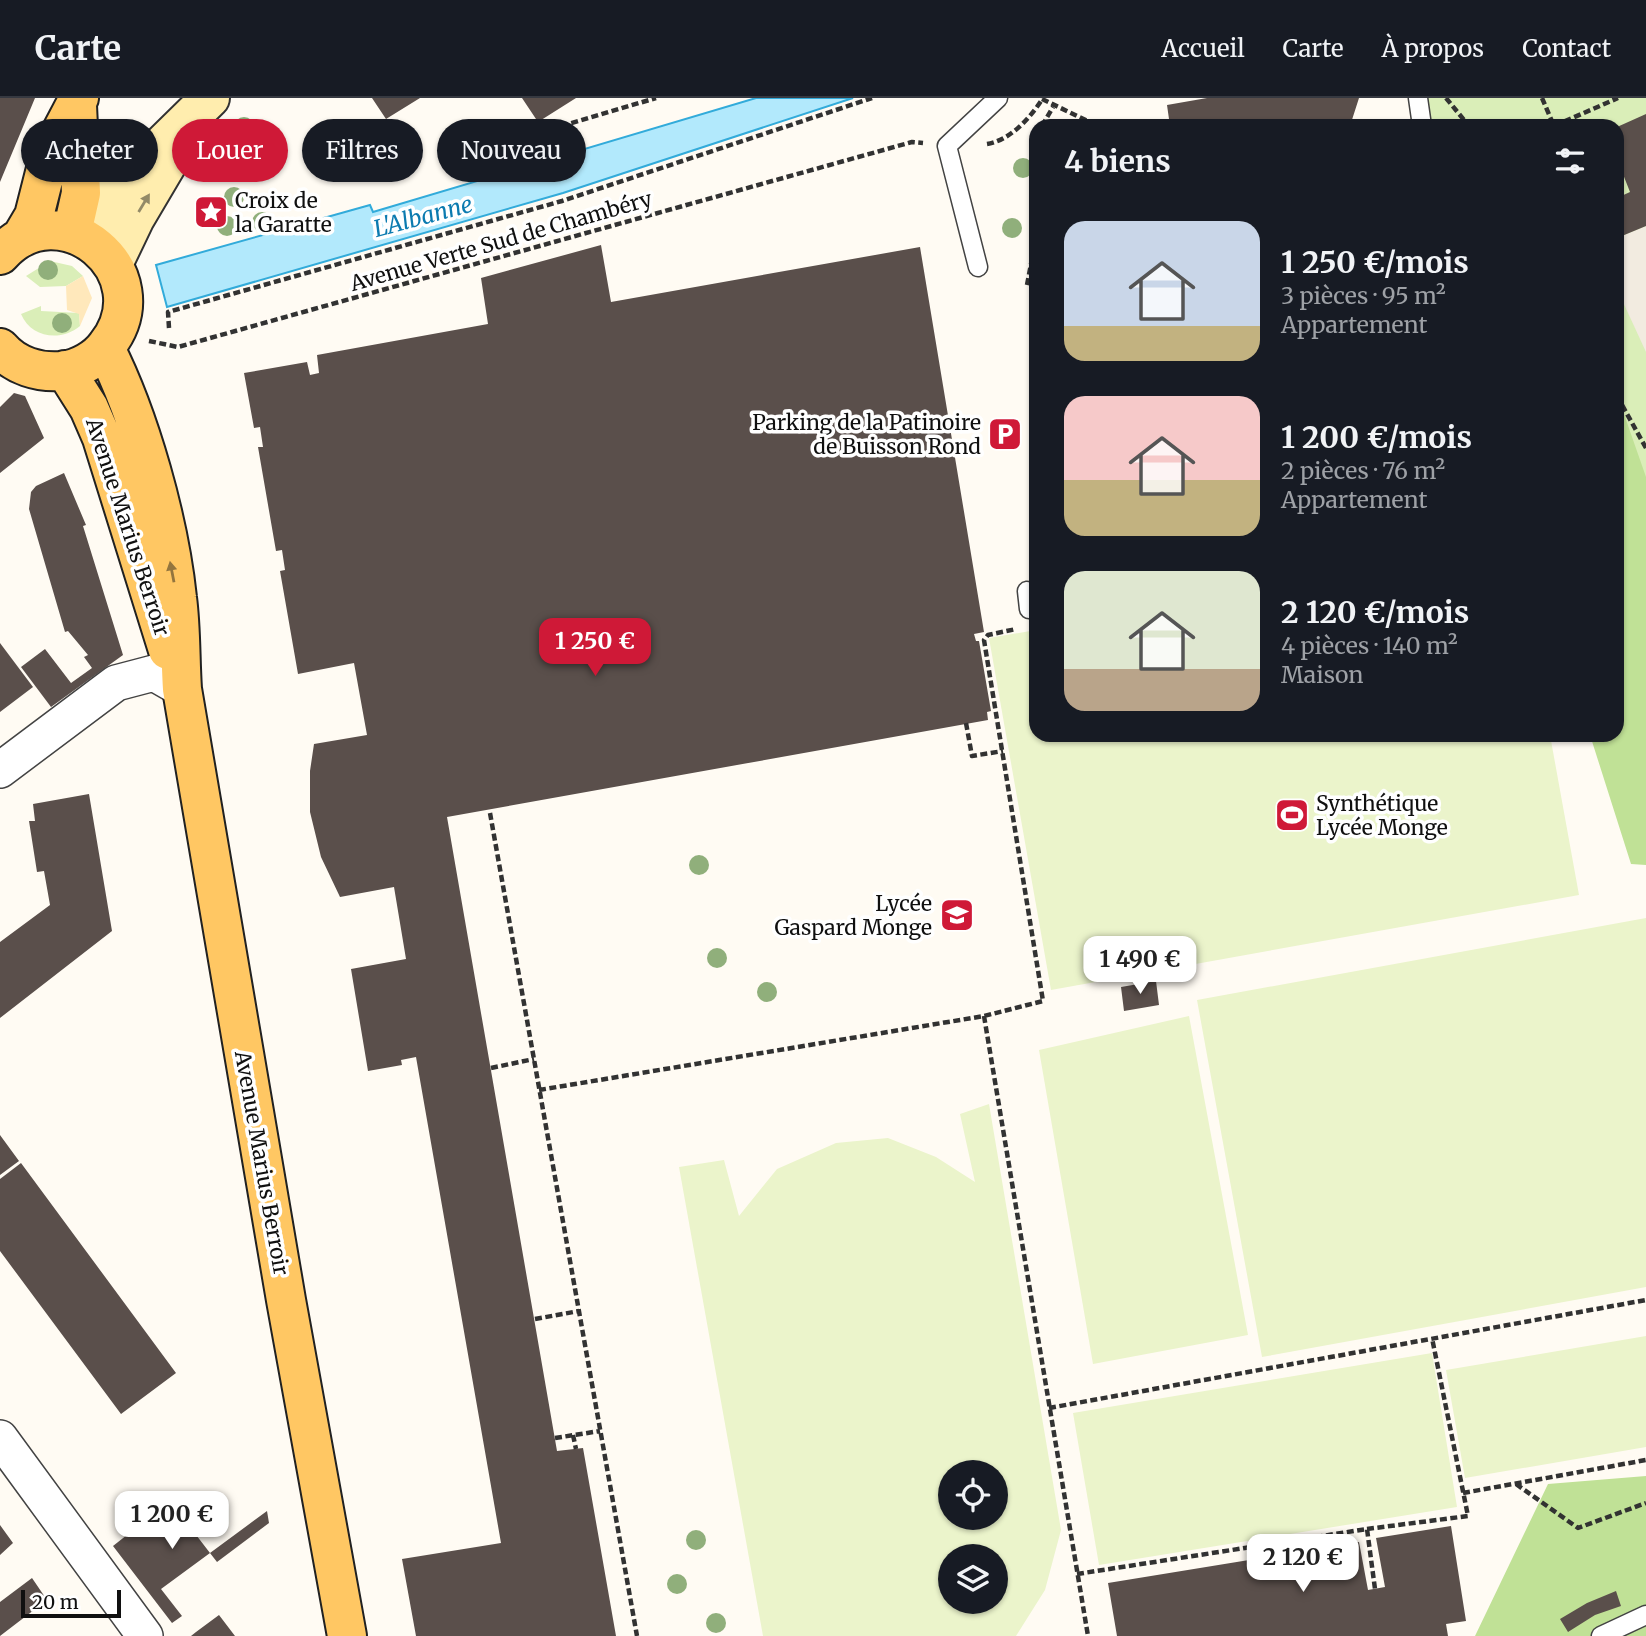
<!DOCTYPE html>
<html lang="fr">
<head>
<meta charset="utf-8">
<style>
	:root { --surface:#171b24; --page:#242831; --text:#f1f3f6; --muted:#9ea1a6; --line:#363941; --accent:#cf1937 }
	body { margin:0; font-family:Merriweather,serif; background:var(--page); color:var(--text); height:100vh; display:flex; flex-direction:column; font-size:26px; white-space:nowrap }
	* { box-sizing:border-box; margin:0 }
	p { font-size:23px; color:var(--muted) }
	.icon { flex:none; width:38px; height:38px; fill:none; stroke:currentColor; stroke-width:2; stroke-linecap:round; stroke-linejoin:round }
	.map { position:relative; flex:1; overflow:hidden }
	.sheet { position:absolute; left:1029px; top:21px; width:595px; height:623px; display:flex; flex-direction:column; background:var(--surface); border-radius:21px; box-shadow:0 2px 5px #0004 }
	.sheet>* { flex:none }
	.top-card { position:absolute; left:21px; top:21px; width:665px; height:63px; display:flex; gap:14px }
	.controls { position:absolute; left:938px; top:1362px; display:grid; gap:14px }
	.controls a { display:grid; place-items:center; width:70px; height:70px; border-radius:50%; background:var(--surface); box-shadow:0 2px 5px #0004; font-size:35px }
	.scale { position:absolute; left:21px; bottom:18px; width:100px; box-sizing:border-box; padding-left:7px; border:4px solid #101010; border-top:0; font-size:19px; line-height:24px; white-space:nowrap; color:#101010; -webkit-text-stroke:5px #fff; paint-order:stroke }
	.price { position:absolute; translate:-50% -60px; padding:0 16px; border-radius:14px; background:#fff; color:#222; font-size:23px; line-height:46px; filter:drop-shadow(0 2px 4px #0008) }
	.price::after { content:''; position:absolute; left:50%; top:42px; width:21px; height:16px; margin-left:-10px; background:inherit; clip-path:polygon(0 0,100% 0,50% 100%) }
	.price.current { background:var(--accent); color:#fff }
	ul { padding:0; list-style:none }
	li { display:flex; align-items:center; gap:21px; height:175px; padding:0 35px }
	li span { display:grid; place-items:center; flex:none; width:196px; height:140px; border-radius:21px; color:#555 }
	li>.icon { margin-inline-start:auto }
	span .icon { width:84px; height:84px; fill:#fffc; stroke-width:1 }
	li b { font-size:30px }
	h2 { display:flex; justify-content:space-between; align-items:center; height:84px; padding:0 35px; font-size:30px }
	.chip { padding:0 24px; border-radius:32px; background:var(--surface); box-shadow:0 2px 5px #0004; font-size:24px; line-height:63px }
	.chip.current { background:var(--accent); color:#fff }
	header { display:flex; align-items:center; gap:42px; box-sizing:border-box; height:98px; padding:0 35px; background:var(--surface); border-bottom:2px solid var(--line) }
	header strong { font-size:33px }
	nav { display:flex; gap:38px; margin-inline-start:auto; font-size:24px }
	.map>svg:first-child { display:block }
	.green { fill:#daeeb8 }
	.forest { fill:#c0e196 }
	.sand { fill:#ffe8bb }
	.pitch { fill:#ebf4cb; fill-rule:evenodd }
	.plaza { fill:#f2ebe0 }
	.water { fill:#b2e9fc; stroke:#32abda; stroke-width:2 }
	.building { fill:#5a4f4b }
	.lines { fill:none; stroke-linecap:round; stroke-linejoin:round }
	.lane-casing { stroke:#434343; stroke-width:21 }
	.street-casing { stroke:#434343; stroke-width:38 }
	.secondary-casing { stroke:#323232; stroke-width:42 }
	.primary-casing { stroke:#212121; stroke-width:42 }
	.path { stroke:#323232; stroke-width:4.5; stroke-dasharray:7 3.5; stroke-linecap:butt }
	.lane { stroke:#fff; stroke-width:18 }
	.street { stroke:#fff; stroke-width:35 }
	.secondary { stroke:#ffedae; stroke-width:38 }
	.primary { stroke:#ffc763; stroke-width:38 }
	.tree { fill:#90af7b }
	.oneway { fill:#938a67 }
	.oneway2 { fill:#93753e }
	.labels { text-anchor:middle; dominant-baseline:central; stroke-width:7; stroke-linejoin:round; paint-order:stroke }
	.poi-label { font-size:21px; fill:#101010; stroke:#fff; text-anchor:start }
	.street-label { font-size:21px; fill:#101010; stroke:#fff }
	.water-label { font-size:23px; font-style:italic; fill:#0c7bb0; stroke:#fff }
</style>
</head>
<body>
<header>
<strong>Carte</strong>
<nav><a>Accueil</a><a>Carte</a><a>À propos</a><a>Contact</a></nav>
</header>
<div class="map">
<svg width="1646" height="1538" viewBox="0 0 1646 1538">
	<rect width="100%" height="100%" fill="#fffbf3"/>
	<path class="green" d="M1408 0H1646V554L1617 530V28H1418Z
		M50 163 72 168 83 178 66 188 40 189 26 178Z
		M41 208V213L79 215 80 228C61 244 31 240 21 216Z"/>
	<path class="forest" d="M1617 296 1646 379V767L1631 766 1590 637H1617Z
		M1646 1378V1538H1475L1548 1386Z"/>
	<path class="sand" d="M83 178 92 200 80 228 79 216 67 212 66 188Z"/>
	<path class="pitch" d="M1036 532V637H1550L1579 797 1051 892 989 540Z
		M1646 820V1189L1262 1259 1197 902Z
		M1189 918 1248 1237 1093 1266 1039 952Z
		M989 1006 1061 1432 1045 1492 1016 1538H763L679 1069 724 1062 739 1118 777 1071 836 1045 888 1040 936 1059 975 1084 960 1016ZM950 1374H996V1419H950ZM950 1458H996V1503H950Z
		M1646 1238V1349L1465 1380 1446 1272Z
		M1432 1255 1457 1409 1099 1467 1073 1315Z"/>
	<path class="plaza" d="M1646 128V254L1617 191V140Z"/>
	<path class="water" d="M756 0H853L563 95 167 209 156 167 370 107 373 114Z"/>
	<path class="building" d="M0 0H35L0 84Z
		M372 0H420L386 21Z
		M522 0H576L538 24Z
		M1207 0H1359L1350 28H1170L1167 7Z
		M1646 16V128L1617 140V100L1630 94 1617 61V29Z
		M1377 22 1378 28H1353V27Z
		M601 147 611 204 920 149 984 534 974 536 976 543H979L991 613 987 614 988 622 447 719 557 1353 583 1350 616 1538H416L402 1461 501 1445 416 959 401 962 402 967 368 973 351 871 406 861 394 789 340 799 321 759 310 714V673L314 646 367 637 354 565 298 576 280 473 285 472 282 452 276 453 258 349H263L260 329 254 330 244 275 307 264 310 277 319 275 317 257 488 226 481 180Z
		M14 295 25 298 44 340 0 375V309Z
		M64 375 86 427 83 428 123 557 51 609 21 569 45 551 71 585 92 570 84 559 88 557 68 533 65 534 29 411 31 394 36 388Z
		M0 545 33 589 0 614Z
		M89 696 112 833 0 920V844L50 807 44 773 37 774 29 723H35L33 706Z
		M1156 883 1159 907 1124 913 1121 889Z
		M0 1037 19 1063 0 1077Z
		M21 1065 176 1275 121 1316 0 1153V1081Z
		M170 1403 210 1455 267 1413 269 1425 217 1464 210 1455 161 1491 182 1518 172 1525 113 1448Z
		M0 1427 13 1445 0 1457Z
		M1451 1428 1466 1523 1446 1526 1448 1538H1117L1108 1485 1359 1444 1368 1492 1385 1489 1376 1440Z
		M32 1480 47 1502 0 1538V1504Z
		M1616 1493 1621 1508 1595 1517 1568 1534 1560 1521 1587 1505Z
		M219 1517 235 1538H191L196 1534Z"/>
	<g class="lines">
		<g class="lane-casing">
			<path id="lane" d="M1418 0 1422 28
				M978 169 947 48 998 0
				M1027 493 1029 511
				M1601 1538 1646 1517"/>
		</g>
		<g class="street-casing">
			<path id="street" d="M0 672 116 585 154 575 182 591
				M0 1340 145 1538"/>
		</g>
		<g class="secondary-casing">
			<path id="secondary" d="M82 138 105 103 210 0
				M113 166 135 120 174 54"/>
		</g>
		<g class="primary-casing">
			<path id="primary" d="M72 135 81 95 77 7
				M21 140 34 118 50 55 79 0
				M0 157C60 89 163 175 107 247 97 261 79 271 62 273 39 275 15 268 0 250
				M105 250C140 319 169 423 177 500 181 530 180 561 182 591L286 1202 347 1538
				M65 272 89 310 102 340 168 552"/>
		</g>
		<path class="path" d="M1446 0 1469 28
			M1542 0 1554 28 1618 0
			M1042 1 1098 28
			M1042 28 1053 9
			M531 37 656 0
			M987 46C1011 42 1031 19 1043 0
			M1027 187 1036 140
			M169 230 168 214 562 103 872 0
			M149 243 178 249 912 44 923 45
			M1617 298 1646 350
			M966 625 972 658 1003 653
			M490 715 637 1538
			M984 918 1088 1538
			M491 970 534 961
			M539 992 984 918 1043 903 984 542 988 537 1016 531
			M535 1221 579 1213
			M1049 1310 1646 1202
			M573 1337 576 1351
			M555 1340 600 1333
			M1516 1386 1578 1430 1646 1405
			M1463 1395 1646 1362
			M1367 1431 1468 1418 1432 1240
			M1077 1476 1367 1431 1375 1491"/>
		<use href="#lane" class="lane"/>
		<use href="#street" class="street"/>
		<use href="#secondary" class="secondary"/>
		<use href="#primary" class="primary"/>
	</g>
	<g class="tree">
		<circle cx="244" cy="29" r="10"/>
		<circle cx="234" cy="67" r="10"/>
		<circle cx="1023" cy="70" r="10"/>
		<circle cx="234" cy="99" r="10"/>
		<circle cx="262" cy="124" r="10"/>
		<circle cx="227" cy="128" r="10"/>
		<circle cx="1012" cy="130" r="10"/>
		<circle cx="48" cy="172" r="10"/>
		<circle cx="62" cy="225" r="10"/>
		<circle cx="699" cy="767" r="10"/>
		<circle cx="717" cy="860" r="10"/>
		<circle cx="767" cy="894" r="10"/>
		<circle cx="696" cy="1442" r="10"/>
		<circle cx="677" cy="1486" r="10"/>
		<circle cx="716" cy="1525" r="10"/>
	</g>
	<defs><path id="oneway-solid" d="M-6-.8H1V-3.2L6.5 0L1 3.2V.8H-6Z" transform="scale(1.75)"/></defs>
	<use class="oneway" href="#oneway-solid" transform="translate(144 105) rotate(-59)"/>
	<use class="oneway2" href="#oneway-solid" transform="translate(172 474) rotate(-101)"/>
	<defs>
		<g id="sight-square" transform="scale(1.75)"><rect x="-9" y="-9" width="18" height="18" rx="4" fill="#cf1937" stroke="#fff"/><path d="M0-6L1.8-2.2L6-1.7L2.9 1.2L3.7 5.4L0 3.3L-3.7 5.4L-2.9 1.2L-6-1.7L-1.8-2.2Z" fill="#fff"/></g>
		<g id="parking-square" transform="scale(1.75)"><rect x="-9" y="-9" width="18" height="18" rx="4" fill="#cf1937" stroke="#fff"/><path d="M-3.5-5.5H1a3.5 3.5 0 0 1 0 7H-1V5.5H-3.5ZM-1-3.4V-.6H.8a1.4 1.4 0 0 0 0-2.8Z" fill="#fff"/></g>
		<g id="stadium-square" transform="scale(1.75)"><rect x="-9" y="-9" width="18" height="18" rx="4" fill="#cf1937" stroke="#fff"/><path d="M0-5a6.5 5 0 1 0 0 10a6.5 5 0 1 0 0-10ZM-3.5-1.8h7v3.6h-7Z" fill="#fff"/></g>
		<g id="school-square" transform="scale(1.75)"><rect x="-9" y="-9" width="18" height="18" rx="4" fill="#cf1937" stroke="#fff"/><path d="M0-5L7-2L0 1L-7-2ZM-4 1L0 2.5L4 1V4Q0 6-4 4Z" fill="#fff"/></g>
	</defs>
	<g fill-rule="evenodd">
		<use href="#sight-square" x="211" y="114"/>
		<use href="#parking-square" x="1005" y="336"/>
		<use href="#stadium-square" x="1292" y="717"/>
		<use href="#school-square" x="957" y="817"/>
	</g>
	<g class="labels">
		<g class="poi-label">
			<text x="235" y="102">Croix de<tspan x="235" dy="24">la Garatte</tspan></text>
			<text x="981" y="324" text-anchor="end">Parking de la Patinoire<tspan x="981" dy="24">de Buisson Rond</tspan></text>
			<text x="1316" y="705">Synthétique<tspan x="1316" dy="24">Lycée Monge</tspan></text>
			<text x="932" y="805" text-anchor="end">Lycée<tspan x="932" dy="24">Gaspard Monge</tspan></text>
		</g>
		<g class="street-label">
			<text transform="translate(501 143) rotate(-16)">Avenue Verte Sud de Chambéry</text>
			<text transform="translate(128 429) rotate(72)">Avenue Marius Berroir</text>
			<text transform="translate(262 1065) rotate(80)">Avenue Marius Berroir</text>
		</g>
		<g class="water-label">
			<text transform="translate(423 118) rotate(-15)">L'Albanne</text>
		</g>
	</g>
</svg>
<div class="controls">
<a><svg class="icon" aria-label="locate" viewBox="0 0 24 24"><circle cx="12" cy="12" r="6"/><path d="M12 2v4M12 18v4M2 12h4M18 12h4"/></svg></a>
<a><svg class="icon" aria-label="layers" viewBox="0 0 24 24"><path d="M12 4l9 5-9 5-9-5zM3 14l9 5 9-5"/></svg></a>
</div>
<div class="scale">20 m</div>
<b class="price current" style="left:595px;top:580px">1 250 €</b>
<b class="price" style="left:1140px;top:898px">1 490 €</b>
<b class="price" style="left:172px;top:1453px">1 200 €</b>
<b class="price" style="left:1303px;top:1496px">2 120 €</b>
<div class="top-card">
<a class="chip">Acheter</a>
<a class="chip current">Louer</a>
<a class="chip">Filtres</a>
<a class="chip">Nouveau</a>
</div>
<section class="sheet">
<h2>4 biens<svg class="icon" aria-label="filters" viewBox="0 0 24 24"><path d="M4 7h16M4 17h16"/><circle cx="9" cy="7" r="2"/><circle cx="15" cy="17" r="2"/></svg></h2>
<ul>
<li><span style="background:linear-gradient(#c9d6e8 75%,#c2b280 0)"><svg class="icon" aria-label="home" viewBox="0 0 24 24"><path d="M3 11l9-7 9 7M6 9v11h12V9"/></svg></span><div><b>1 250 €/mois</b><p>3 pièces · 95 m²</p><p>Appartement</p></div></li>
<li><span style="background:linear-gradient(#f6c9c9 60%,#c2b280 0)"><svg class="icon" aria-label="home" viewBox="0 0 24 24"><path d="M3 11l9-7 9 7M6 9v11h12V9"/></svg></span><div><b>1 200 €/mois</b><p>2 pièces · 76 m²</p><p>Appartement</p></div></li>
<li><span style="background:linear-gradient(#dfe7d0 70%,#b9a48a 0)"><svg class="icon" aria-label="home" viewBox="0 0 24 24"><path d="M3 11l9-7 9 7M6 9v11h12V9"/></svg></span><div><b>2 120 €/mois</b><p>4 pièces · 140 m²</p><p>Maison</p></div></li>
</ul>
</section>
</div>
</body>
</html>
